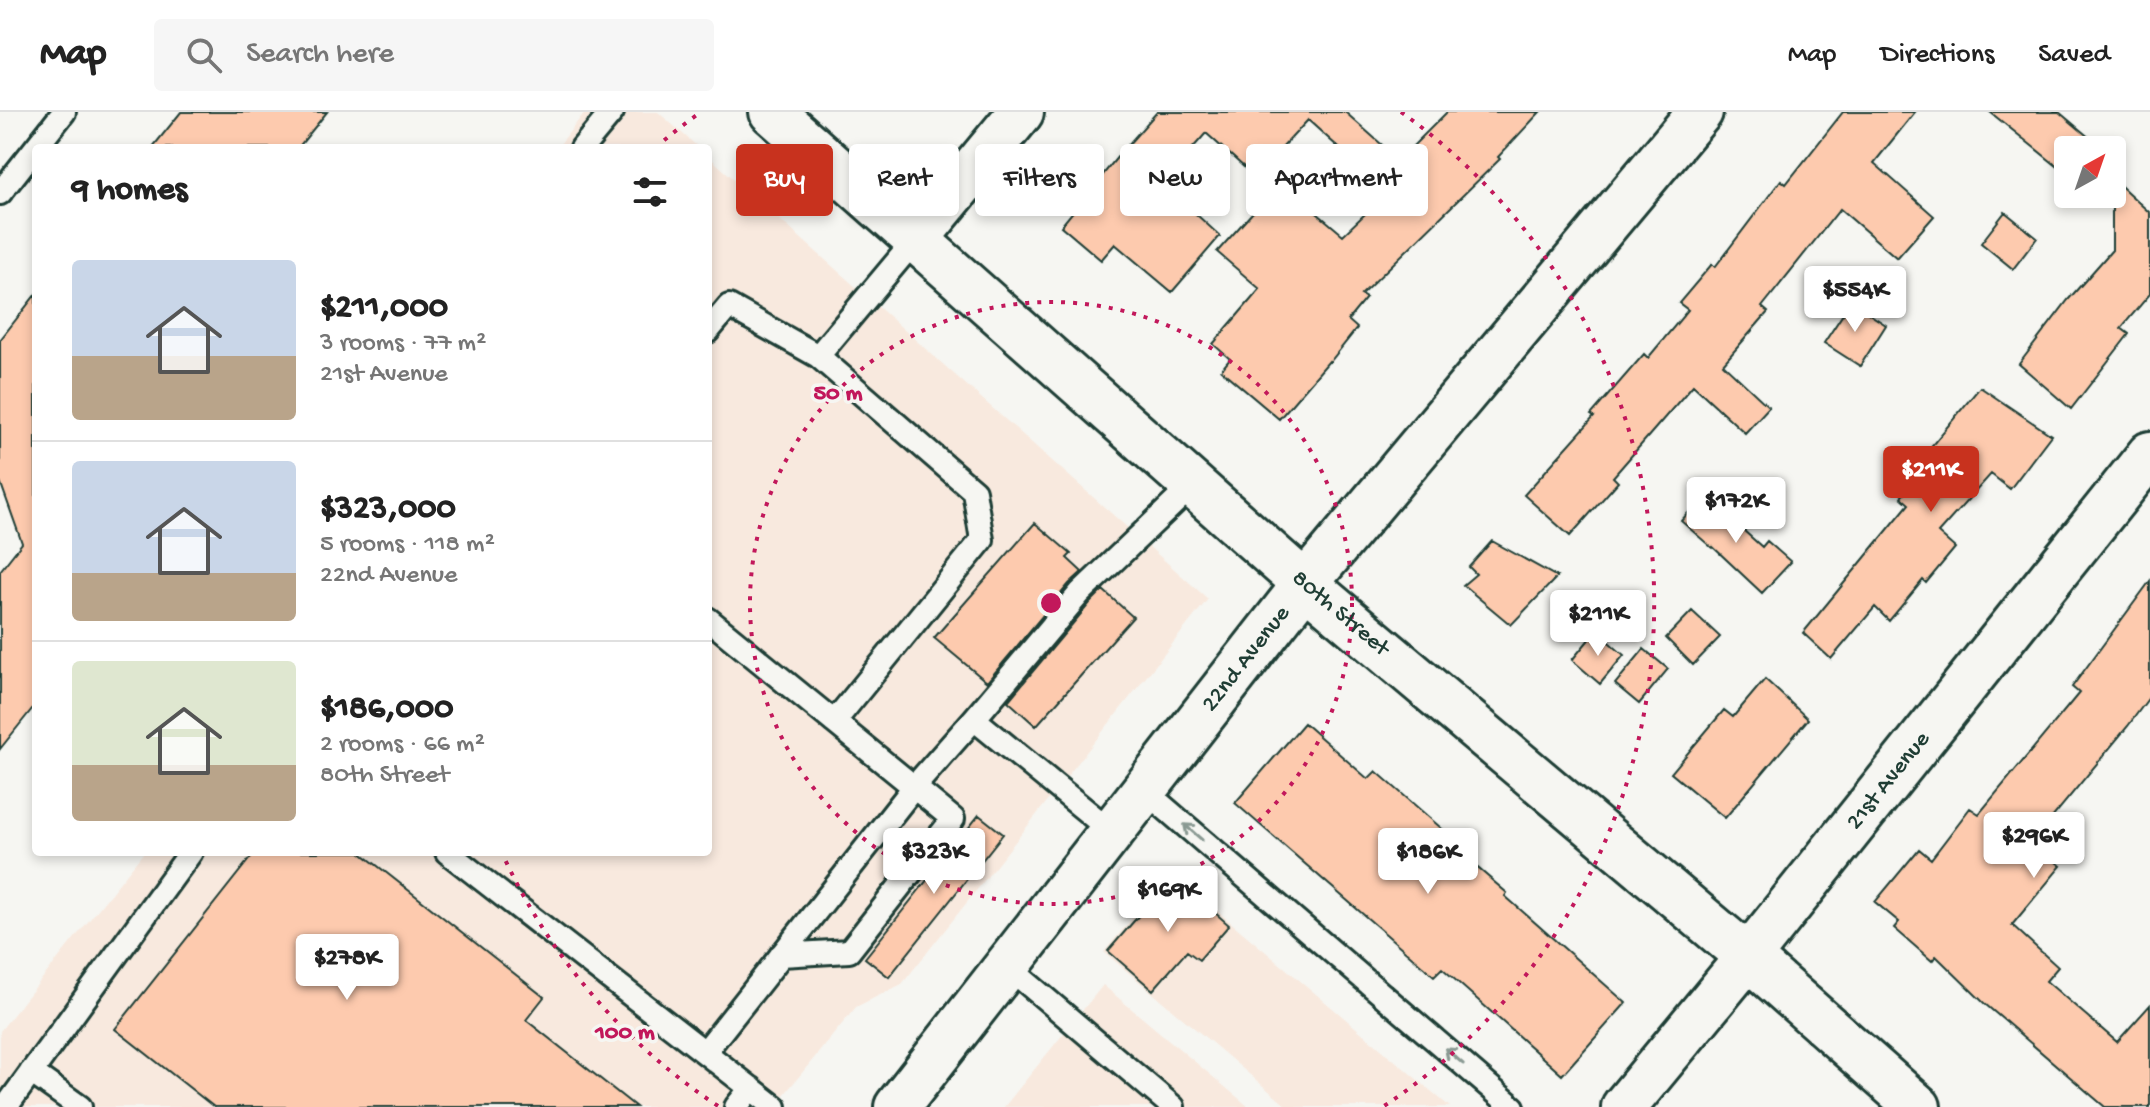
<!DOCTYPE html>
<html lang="en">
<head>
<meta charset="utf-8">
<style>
	:root { --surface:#fff; --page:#f6f6f6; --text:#222; --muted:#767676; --line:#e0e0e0; --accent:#c8321e }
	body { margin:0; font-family:"Gochi Hand",sans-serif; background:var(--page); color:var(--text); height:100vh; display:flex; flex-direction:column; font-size:30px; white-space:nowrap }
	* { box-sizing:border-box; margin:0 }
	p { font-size:26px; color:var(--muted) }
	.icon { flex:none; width:44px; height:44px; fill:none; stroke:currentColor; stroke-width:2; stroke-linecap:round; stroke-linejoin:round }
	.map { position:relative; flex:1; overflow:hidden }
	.drawer { position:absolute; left:32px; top:32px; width:680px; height:712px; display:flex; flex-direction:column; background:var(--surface); border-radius:8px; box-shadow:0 4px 12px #0003 }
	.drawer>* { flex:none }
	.banner { position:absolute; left:736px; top:32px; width:760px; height:72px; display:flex; gap:16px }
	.needle { width:52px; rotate:40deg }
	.controls { position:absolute; left:2054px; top:24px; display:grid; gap:16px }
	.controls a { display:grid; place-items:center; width:72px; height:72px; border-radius:8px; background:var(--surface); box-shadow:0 4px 12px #0003; font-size:40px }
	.price { position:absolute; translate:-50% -68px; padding:0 18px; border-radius:8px; background:#fff; color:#222; font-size:26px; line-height:52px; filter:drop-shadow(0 2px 4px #0008) }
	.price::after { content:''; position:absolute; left:50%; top:48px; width:24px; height:18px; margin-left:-12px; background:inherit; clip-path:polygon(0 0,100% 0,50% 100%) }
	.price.on { background:var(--accent); color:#fff }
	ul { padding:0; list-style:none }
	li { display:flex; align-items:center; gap:24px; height:200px; padding:0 40px }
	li+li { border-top:2px solid var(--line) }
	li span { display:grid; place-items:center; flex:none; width:224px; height:160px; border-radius:8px; color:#555 }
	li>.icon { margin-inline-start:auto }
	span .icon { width:96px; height:96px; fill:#fffc; stroke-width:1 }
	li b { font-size:34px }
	h2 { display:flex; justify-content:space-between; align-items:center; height:96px; padding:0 40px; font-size:34px }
	.chip { padding:0 28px; border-radius:8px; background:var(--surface); box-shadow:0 4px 12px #0003; font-size:28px; line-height:72px }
	.chip.on { background:var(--accent); color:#fff }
	header { display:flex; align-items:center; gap:48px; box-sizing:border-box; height:112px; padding:0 40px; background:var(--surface); border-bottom:2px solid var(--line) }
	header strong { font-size:38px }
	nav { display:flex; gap:44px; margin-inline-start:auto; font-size:28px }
	.search { width:560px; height:72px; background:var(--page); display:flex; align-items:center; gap:20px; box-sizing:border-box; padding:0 28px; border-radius:8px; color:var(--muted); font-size:30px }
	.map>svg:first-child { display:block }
	.built { fill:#f8e9de }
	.building { fill:#fdcaae; stroke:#1f3d34; stroke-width:2 }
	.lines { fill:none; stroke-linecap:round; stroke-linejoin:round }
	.service-casing { stroke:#1f3d34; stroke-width:28 }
	.minor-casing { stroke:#1f3d34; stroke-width:50 }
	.tertiary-casing { stroke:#1f3d34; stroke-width:50 }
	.service { stroke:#f6f6f2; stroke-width:22 }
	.minor { stroke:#f6f6f2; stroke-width:44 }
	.tertiary { stroke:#f6f6f2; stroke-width:44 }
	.oneway { stroke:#8a9a93 }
	.ring { fill:none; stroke:#c2185b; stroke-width:4; stroke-dasharray:4 8 }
	.labels { text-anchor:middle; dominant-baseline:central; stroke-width:7; stroke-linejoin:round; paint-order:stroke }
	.street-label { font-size:24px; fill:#1f3d34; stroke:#f6f6f2 }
	.centre { fill:#c2185b; stroke:#f6f6f2; stroke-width:4 }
	.ring-label { font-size:24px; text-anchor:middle; font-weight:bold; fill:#c2185b; stroke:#f6f6f2; stroke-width:7; stroke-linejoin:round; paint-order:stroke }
</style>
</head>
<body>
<header>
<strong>Map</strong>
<div class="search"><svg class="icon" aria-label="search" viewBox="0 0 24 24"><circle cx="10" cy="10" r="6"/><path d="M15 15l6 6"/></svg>Search here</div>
<nav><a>Map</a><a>Directions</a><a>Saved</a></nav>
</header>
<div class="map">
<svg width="2150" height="995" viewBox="0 0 2150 995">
	<rect width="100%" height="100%" fill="#f6f6f2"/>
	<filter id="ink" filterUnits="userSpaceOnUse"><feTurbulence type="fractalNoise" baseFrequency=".0125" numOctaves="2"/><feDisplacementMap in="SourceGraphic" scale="16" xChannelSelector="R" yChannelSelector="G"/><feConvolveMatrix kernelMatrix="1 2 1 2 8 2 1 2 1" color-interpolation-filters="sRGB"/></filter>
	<g filter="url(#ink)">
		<path class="built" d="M585 0H658L699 36H557Z
			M708 44 1208 487 902 872 856 895 774 995H25L0 975V919L144 740H708Z
			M1171 760 1450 995H1288L1104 840Z
			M1103 873 1249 995H1004Z"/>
		<path class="building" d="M181 0H327L298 36H152Z
			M1157 0H1345L1399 48 1447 0H1540L1498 45 1500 47 1361 183 1366 186 1348 208 1357 216 1330 250 1329 249 1279 307 1221 258 1230 247 1213 232 1260 177 1217 140 1280 70 1343 123 1388 80 1308 8 1255 65 1206 21 1162 71 1220 124 1172 180 1115 132 1101 148 1061 114 1119 43Z
			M1843 0H1915L1874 51 1934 104 1897 146 1840 97 1762 195 1768 200 1723 252 1769 295 1745 321 1693 273 1613 365 1618 370 1570 424 1524 383 1594 305 1591 303 1644 242 1648 246 1688 198 1679 191 1712 152 1715 155 1781 68 1786 72Z
			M1990 0H2059L2104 38H2068V63Z
			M2112 66 2150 101V182L2121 216 2129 222 2071 297 2019 252 2068 188 2112 138Z
			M2005 100 2037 126 2013 157 1981 131Z
			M36 182V592L0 637V459L22 431 0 369V228Z
			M1851 190 1886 213 1860 254 1824 231Z
			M1980 275 2051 323 2010 377 1991 362 1938 421 1955 436 1926 471 1923 468 1889 509 1875 495 1831 547 1803 521 1909 392 1901 385 1922 361 1914 355Z
			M1704 383 1762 435 1767 429 1791 450 1762 481 1713 435 1712 436 1681 409Z
			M1035 411 1071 442 1067 446 1082 460 1069 472 987 570 934 526Z
			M1492 429 1557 465 1511 513 1463 473 1476 462 1469 455Z
			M2150 469V584L2128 614 2032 730 2061 754 2012 813 2058 855 2046 869 2117 930 2150 893V995H2105L1985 892 1936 844 1932 849 1894 816 1899 810 1875 790 1919 737 1931 747 1970 696 1979 702 2079 581 2072 575Z
			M1103 478 1133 505 1036 614 1008 589 1090 491Z
			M1692 499 1720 525 1693 553 1666 526Z
			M1596 519 1624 543 1600 572 1572 548Z
			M1644 537 1668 557 1639 592 1615 572Z
			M1765 567 1808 607 1725 706 1671 661 1724 598 1733 605Z
			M1304 611 1368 667 1376 659 1448 722 1444 727 1507 781 1505 784 1626 891 1562 963 1442 856 1434 864 1235 691Z
			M979 703 1003 722 889 865 865 846Z
			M255 740H360L544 885 526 908 636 995H214L115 917Z
			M1173 764 1229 813 1199 848 1187 839 1153 878 1108 839Z"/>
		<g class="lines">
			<g class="service-casing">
				<path id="service" d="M582 36 612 0
					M0 81 64 0
					M708 219 729 194 818 244 916 127
					M818 244 974 379 982 428 834 610
					M708 507 914 675 974 607 1112 720
					M974 607 1080 481 1193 373
					M1144 678 1513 995
					M447 740 775 995
					M1007 854 1173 995
					M705 940 914 675 953 707 849 839 781 843
					M31 960 80 995
					M6 995 191 740
					M736 995 751 976"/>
			</g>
			<g class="minor-casing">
				<g id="minor">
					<path d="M916 127 1021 0"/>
					<path id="s1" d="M1624 995 1748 845 2150 342"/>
				</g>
			</g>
			<g class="tertiary-casing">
				<g id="tertiary">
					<path id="s2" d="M772 0 1305 472 1748 845 1918 995"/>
					<path id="s3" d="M897 995 1305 472 1700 0"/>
				</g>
			</g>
			<use href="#service" class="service"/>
			<use href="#minor" class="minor"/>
			<use href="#tertiary" class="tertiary"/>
		</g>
		<defs><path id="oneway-shaft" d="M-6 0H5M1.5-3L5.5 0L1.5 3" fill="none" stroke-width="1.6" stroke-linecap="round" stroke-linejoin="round" transform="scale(2)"/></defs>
		<g class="oneway">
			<use href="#oneway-shaft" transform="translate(1193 720) rotate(-139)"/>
			<use href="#oneway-shaft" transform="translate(1454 944) rotate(-139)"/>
		</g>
	</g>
	<g class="ring">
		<circle cx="1051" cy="491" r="301"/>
		<path d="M718 994A603 603 0 0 1 502 741M655 36A603 603 0 0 1 701 0M1401 0A603 603 0 0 1 1384 994"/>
	</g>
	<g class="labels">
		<g class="street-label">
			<text stroke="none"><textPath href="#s2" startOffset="758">80th Street</textPath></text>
			<text stroke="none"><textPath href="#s3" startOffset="568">22nd Avenue</textPath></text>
			<text stroke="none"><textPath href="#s1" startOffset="420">21st Avenue</textPath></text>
		</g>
	</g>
	<circle cx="1051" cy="491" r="12" class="centre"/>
	<g class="ring-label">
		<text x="838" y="287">50 m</text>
		<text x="625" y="926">100 m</text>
	</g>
</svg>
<div class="controls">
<a><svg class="needle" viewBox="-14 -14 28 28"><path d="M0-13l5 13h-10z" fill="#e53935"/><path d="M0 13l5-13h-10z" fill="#767676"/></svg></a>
</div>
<b class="price" style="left:1855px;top:222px">$554K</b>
<b class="price on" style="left:1931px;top:402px">$211K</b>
<b class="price" style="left:1736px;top:433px">$172K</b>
<b class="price" style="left:1598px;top:546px">$211K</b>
<b class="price" style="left:2034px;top:768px">$296K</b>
<b class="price" style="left:934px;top:784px">$323K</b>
<b class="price" style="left:1428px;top:784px">$186K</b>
<b class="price" style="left:1168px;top:822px">$169K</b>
<b class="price" style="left:347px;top:890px">$278K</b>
<div class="banner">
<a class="chip on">Buy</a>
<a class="chip">Rent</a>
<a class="chip">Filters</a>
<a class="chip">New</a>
<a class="chip">Apartment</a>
</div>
<section class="drawer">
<h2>9 homes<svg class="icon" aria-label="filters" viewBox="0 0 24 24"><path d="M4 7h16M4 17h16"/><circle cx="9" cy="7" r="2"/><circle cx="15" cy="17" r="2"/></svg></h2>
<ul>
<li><span style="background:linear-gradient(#c9d6e8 60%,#b9a48a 0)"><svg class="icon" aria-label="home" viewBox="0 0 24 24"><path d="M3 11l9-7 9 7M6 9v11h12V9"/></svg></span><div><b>$211,000</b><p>3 rooms · 77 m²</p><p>21st Avenue</p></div></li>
<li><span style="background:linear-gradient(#c9d6e8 70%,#b9a48a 0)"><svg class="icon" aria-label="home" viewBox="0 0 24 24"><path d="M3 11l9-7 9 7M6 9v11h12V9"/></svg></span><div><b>$323,000</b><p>5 rooms · 118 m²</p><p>22nd Avenue</p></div></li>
<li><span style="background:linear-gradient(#dfe7d0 65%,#b9a48a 0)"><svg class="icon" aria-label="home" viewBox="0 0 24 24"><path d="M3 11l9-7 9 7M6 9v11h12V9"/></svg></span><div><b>$186,000</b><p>2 rooms · 66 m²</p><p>80th Street</p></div></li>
</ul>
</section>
</div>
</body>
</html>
